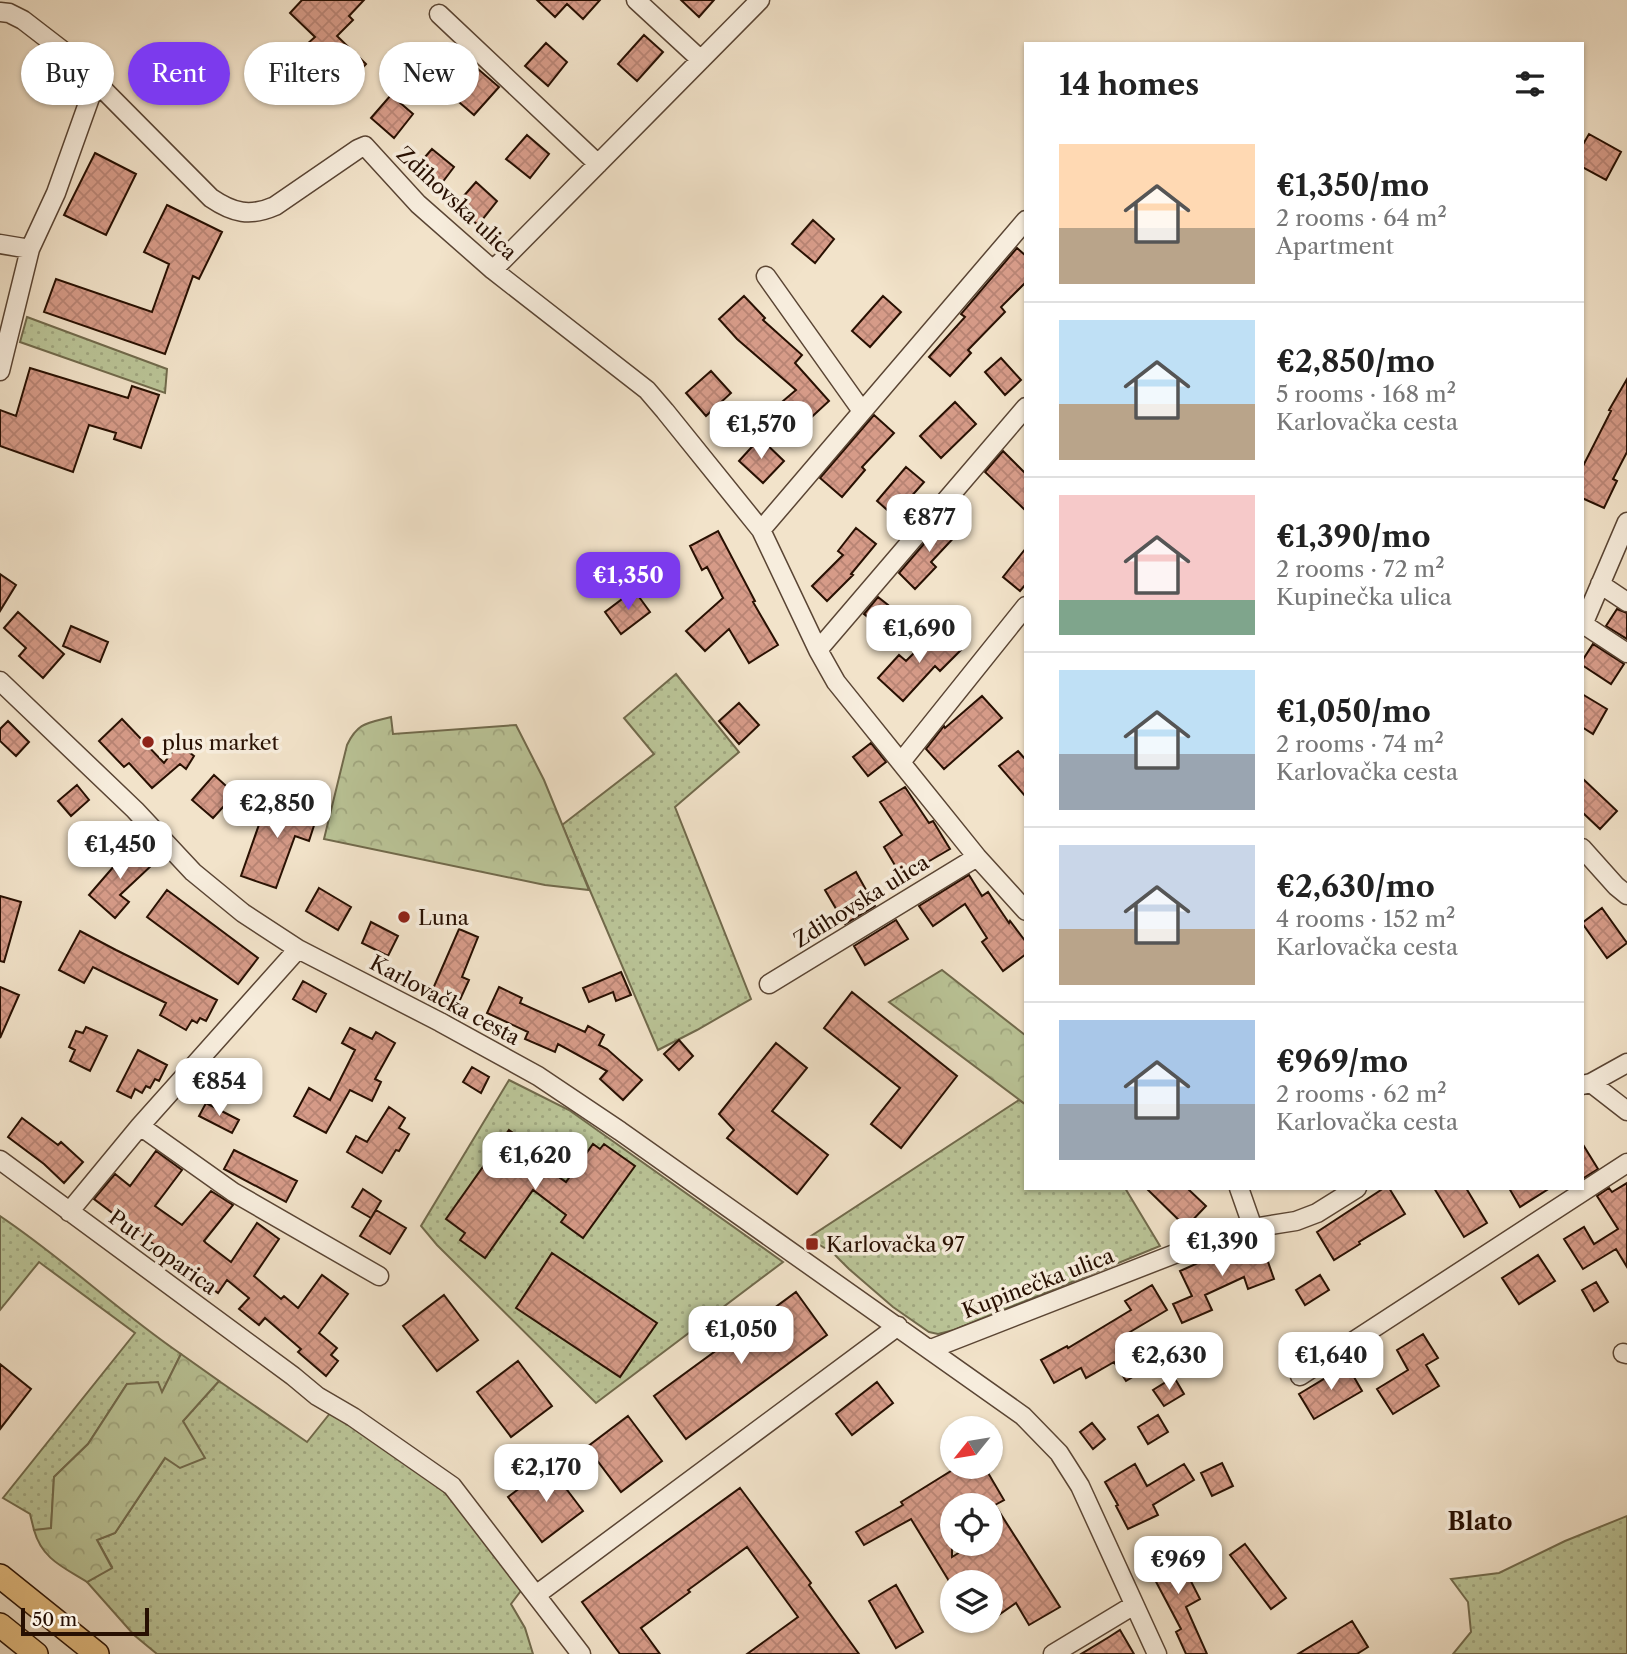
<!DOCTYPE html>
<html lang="en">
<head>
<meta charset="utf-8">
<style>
	:root { --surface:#fff; --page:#f6f6f6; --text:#222; --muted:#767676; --line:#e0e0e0; --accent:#7c3aed }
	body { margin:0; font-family:"Libre Caslon Text",serif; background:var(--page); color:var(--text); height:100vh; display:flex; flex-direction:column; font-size:26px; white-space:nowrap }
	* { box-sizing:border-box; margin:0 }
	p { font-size:23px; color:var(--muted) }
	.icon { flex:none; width:38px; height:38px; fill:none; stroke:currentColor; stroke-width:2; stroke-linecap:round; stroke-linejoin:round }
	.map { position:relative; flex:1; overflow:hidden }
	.panel { position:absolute; left:1024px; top:42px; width:560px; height:1148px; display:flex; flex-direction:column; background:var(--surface); border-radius:0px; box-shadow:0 2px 5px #0004 }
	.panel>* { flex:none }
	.guide { position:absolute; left:21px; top:42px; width:665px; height:63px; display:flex; gap:14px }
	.needle { width:46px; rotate:240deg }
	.tools { position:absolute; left:940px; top:1416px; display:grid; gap:14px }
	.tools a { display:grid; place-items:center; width:63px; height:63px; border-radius:50%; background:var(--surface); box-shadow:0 2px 5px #0004; font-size:35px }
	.scale { position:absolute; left:21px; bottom:18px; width:128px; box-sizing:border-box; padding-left:7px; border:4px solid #281002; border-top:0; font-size:19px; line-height:24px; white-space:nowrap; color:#281002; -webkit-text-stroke:5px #f7eddd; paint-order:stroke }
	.price { position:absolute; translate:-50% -60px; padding:0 16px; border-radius:14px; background:#fff; color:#222; font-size:23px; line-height:46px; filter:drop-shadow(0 2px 4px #0008) }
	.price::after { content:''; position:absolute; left:50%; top:42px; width:21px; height:16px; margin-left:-10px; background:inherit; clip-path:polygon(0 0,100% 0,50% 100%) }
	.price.selected { background:var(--accent); color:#fff }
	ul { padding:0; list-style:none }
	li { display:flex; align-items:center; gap:21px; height:175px; padding:0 35px }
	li+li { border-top:2px solid var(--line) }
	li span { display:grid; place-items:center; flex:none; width:196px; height:140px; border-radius:0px; color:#555 }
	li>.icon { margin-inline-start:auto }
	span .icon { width:84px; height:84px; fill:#fffc; stroke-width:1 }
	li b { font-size:30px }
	h2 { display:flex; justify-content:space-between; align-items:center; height:84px; padding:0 35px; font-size:30px }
	.chip { padding:0 24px; border-radius:32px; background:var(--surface); box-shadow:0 2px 5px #0004; font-size:24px; line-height:63px }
	.chip.selected { background:var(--accent); color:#fff }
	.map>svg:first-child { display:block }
	.grass { fill:url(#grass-dots); stroke:#716a4c; stroke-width:2 }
	.forest { fill:url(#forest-crowns); stroke:#716a4c; stroke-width:2 }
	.building { fill:url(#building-cross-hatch); stroke:#281002; stroke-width:2; fill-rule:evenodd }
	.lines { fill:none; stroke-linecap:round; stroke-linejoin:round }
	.minor-casing { stroke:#5a4534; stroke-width:21 }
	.major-casing { stroke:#281002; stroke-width:26 }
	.minor { stroke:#f7eddd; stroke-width:18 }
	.major { stroke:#e9c285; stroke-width:23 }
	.poi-dot { fill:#8f2418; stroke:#f7eddd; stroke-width:2.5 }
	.labels { text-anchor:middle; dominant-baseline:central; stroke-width:7; stroke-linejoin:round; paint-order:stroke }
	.street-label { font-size:21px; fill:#281002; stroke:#f7eddd }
	.poi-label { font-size:21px; fill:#281002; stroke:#f7eddd; text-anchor:start }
	.quarter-label { font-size:24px; font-weight:bold; fill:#281002; stroke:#f7eddd }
</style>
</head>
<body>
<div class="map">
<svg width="1627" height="1654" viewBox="0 0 1627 1654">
	<defs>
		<pattern id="grass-dots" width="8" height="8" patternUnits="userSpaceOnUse" patternTransform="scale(1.75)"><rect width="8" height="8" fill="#bac497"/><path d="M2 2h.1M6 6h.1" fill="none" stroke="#a0a780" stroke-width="1.8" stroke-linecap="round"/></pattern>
		<pattern id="forest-crowns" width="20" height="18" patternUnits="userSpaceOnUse" patternTransform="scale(1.75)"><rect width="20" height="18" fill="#bac497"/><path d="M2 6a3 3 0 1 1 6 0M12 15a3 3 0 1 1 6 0" fill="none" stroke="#a0a780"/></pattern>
		<pattern id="building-cross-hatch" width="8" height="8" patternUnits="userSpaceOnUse" patternTransform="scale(1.75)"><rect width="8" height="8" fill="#d69b88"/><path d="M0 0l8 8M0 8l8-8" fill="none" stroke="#b88474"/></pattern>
	</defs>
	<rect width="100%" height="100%" fill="#f2e3ca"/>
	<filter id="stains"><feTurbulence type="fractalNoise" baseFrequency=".00286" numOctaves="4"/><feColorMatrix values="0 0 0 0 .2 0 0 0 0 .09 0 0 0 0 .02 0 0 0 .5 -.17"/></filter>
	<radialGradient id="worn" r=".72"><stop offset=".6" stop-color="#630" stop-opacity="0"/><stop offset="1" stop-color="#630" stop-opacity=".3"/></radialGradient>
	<path class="grass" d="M27 317 167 369 165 393 20 342Z
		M676 674 739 752 675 807 751 999 697 1030 658 1050 562 825 654 754 624 718Z
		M509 1080 569 1110 783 1262 596 1403 437 1245 421 1226Z
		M1019 1100 1025 1104 1026 1188H1125L1160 1246 954 1330 938 1334 929 1332 893 1307 849 1269 833 1253 808 1238Z
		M0 1216C63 1258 118 1311 181 1354L162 1393 127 1384 88 1444 54 1477 51 1529 34 1530 30 1514 3 1498 135 1333 39 1262 0 1310Z
		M219 1381 307 1442 331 1412 427 1476 455 1502 523 1588 511 1604 525 1628 533 1654H157L134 1635 87 1582 112 1567 97 1540 115 1533 165 1458 183 1421Z
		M1627 1516V1654H1453L1471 1632 1468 1602 1451 1579 1499 1573 1565 1541Z"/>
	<path class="forest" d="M391 717 393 734 516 725 544 780 589 890 545 885 324 839 347 745C358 722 368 723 391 717Z
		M942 970 1025 1035V1104L889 1002Z
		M181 1354 219 1381 183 1421 205 1458 180 1468 165 1458 115 1533 97 1540 112 1568 87 1582C63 1567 42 1559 34 1530L51 1528 54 1477 88 1444 127 1384 158 1382 162 1392Z"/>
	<path class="building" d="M302 0H364L349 16 353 20 337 36 366 64 347 85 306 45 315 37 290 13Z
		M537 0H600L583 19 567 4 555 17Z
		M681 0H714L699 17Z
		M644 35 663 52 637 81 618 64Z
		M546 43 567 62 548 86 525 66Z
		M478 69 499 87 474 115 453 97Z
		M391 95 413 114 394 138 371 118Z
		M1589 134 1621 152 1606 180 1582 167V146Z
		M527 135 549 154 530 178 506 159Z
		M432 149 454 167 435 192 412 172Z
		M95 153 136 174 106 235 64 215Z
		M476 182 497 201 478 225 455 206Z
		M167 205 222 232 199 279 193 276 165 354 44 312 56 279 152 312 169 264 144 252Z
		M813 220 834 239 815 263 792 244Z
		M1017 248 1026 256V282L1001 307 1005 312 968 350 971 353 950 376 929 357 965 317 961 314Z
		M744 296 765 318 763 320 802 355 795 363 829 401 804 424 783 401 796 390 737 339 719 319Z
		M883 296 901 312 870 347 852 331Z
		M1001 358 1021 380 1005 395 985 372Z
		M30 368 128 398 132 386 159 395 141 448 114 439 116 433 89 425 73 472 0 446V410L16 416Z
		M711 371 731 393 706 416 686 393Z
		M1627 379V452L1613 479 1617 481 1604 508 1582 498V468L1611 411 1609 410Z
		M955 402 976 424 941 458 920 436Z
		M874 415 894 433 862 467 865 470 842 497 820 478Z
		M760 438 784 461 763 483 739 461Z
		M1003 451 1026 474V511L985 472Z
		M906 467 924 482 894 516 877 501Z
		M946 518 960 531 931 562 936 567 915 589 899 573Z
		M856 528 876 544 851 574 853 575 827 601 812 586 843 555 838 551Z
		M718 531 755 601 753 602 778 645 749 663 729 629 705 651 686 631 723 598 707 567 702 570 690 546Z
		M1026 548V584L1020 591 1003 577Z
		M0 574 16 585 0 611Z
		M634 590 650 612 621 634 605 612Z
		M878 597 888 605 874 622 864 614Z
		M1617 609 1627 613V639L1606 626Z
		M18 612 64 654 43 678 19 656 26 648 4 628Z
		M71 626 108 642 100 662 63 646Z
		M939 628 961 650 940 671 935 666 903 701 878 678 899 655 906 661Z
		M1593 644 1624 664 1611 684 1582 665V661Z
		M1582 694 1607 709 1593 734 1582 727Z
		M982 696 1002 718 944 769 926 749 944 726 945 728Z
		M739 703 759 725 739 744 719 721Z
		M122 719 164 763 178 744 194 756 186 769 180 764 152 788 129 763 124 767 99 741Z
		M8 721 29 742 16 756 0 741V729Z
		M871 743 886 762 868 776 853 757Z
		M1018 751 1026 760V797L999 766Z
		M214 775 235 794 213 818 192 800Z
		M1582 778 1617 811 1600 829 1582 812Z
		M77 785 89 800 71 816 58 801Z
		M905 787 929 823 933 821 950 849 902 877 884 847 902 835 880 802Z
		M269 796 318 813 309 841 295 836 276 888 241 876Z
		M133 845 152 865 120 895 129 902 115 918 89 895 115 865 113 863Z
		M856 872 875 906 845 924 825 890Z
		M969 875 982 896 988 892 1009 923 1010 921 1026 942V954L1003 971 982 942 987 938 965 904 933 926 919 906Z
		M319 888 351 907 338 930 306 911Z
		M167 890 258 958 238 984 147 917Z
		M0 896 21 902 4 962 0 961Z
		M1602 908 1627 943 1607 958 1582 923Z
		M896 920 908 939 865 965 854 946Z
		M371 922 398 936 388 956 362 943Z
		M459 929 478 937 462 977 469 980 459 1002 432 991Z
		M80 931 116 950 217 1000 206 1021 200 1018 197 1023 192 1020 186 1030 160 1015 166 1003 93 967 84 983 59 970Z
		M621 972 631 995 616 1001 613 992 589 1002 583 988Z
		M303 981 326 994 316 1012 293 999Z
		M0 987 19 995 0 1038Z
		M499 987 522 998 520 1003 585 1032 588 1026 604 1035 599 1045 607 1049 642 1080 623 1100 600 1079 607 1071 558 1044 555 1052 525 1039 528 1032 487 1013Z
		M852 992 957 1076 901 1148 871 1124 900 1088 824 1028Z
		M86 1027 107 1036 90 1071 70 1061 75 1050 69 1047 76 1031 83 1033Z
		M350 1028 372 1039 376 1032 395 1043 375 1079 381 1082 372 1101 350 1090 326 1133 294 1116 309 1088 330 1100 355 1050 342 1043Z
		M679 1040 693 1056 679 1070 664 1054Z
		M776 1043 807 1068 772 1111 828 1155 797 1194 727 1138 734 1130 719 1114Z
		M138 1050 167 1065 159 1081 155 1079 150 1088 146 1086 142 1093 135 1089 131 1098 117 1091Z
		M472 1067 489 1077 481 1093 463 1082Z
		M206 1103 239 1120 232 1133 199 1116Z
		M389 1107 405 1118 399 1128 409 1134 399 1151 396 1150 382 1173 347 1152 356 1136 367 1142Z
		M22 1118 58 1145 61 1142 83 1162 64 1183 44 1164 8 1137Z
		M509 1130 529 1144 523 1152 566 1182 593 1144 600 1149 604 1144 635 1166 583 1238 561 1222 566 1215 533 1190 485 1258 460 1240 465 1233 446 1219Z
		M1582 1143 1598 1169 1582 1179Z
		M234 1150 297 1181 286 1202 224 1169Z
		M156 1151 182 1170 155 1206 182 1225 211 1191 233 1205 204 1241 206 1243 231 1262 257 1223 279 1239 254 1276 281 1299 284 1296 298 1308 322 1275 348 1294 319 1333 337 1348 331 1355 338 1361 326 1376 298 1352 301 1349 265 1318 259 1325 239 1309 249 1298 227 1280 218 1293 94 1199 115 1174 130 1186Z
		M1627 1183V1267L1616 1249 1583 1269 1564 1239 1584 1227 1594 1244 1618 1229 1597 1196 1609 1188 1612 1192Z
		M1146 1188H1187L1206 1206 1186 1227Z
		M1384 1188H1389L1405 1214 1359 1242 1360 1244 1334 1260 1317 1232Z
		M1434 1188H1466L1487 1223 1464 1237Z
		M1509 1188H1550L1520 1207Z
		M363 1189 381 1201 371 1218 352 1207Z
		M376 1210 406 1228 390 1254 360 1236Z
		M1261 1242 1274 1279 1248 1289 1244 1277 1205 1295 1212 1310 1182 1323 1173 1304 1192 1296 1180 1271 1211 1257 1212 1259Z
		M552 1253 657 1323 620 1377 516 1308Z
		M1538 1255 1555 1281 1519 1304 1502 1278Z
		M1320 1275 1329 1290 1305 1305 1296 1290Z
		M1596 1282 1608 1302 1594 1311 1582 1290Z
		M1152 1285 1167 1310 1125 1335 1146 1369 1126 1381 1114 1362 1086 1378 1081 1368 1054 1383 1041 1360 1067 1346 1068 1348 1131 1310 1125 1301Z
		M796 1292 827 1335 686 1439 654 1396Z
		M444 1295 478 1340 437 1371 403 1326Z
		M1423 1334 1438 1358 1426 1365 1439 1386 1393 1414 1377 1389 1408 1370 1397 1350Z
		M518 1361 552 1406 511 1437 477 1392Z
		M0 1364 31 1389 0 1429Z
		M1347 1365 1362 1391 1314 1419 1299 1394Z
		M1174 1377 1184 1394 1164 1406 1153 1390Z
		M877 1382 893 1403 852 1435 836 1414Z
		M1158 1415 1168 1432 1148 1444 1138 1427Z
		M628 1416 662 1461 621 1492 587 1447Z
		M1092 1423 1105 1439 1093 1449 1080 1432Z
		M1222 1463 1233 1486 1212 1496 1201 1473Z
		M1135 1464 1147 1486 1184 1464 1194 1480 1153 1505 1158 1515 1128 1529 1116 1506 1118 1505 1105 1482Z
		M549 1466 583 1511 542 1542 508 1497Z
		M959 1466H984L1004 1500 995 1505 1060 1607 1029 1625 1016 1603 990 1621V1582H952V1586L911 1519 864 1545 856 1532 903 1505 901 1502ZM952 1505H990V1544H973L952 1557Z
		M740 1488 811 1583 809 1585 859 1654H747L798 1617 747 1547 688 1590 690 1592 641 1628 660 1654H620L582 1602Z
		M1245 1544 1286 1598 1271 1609 1230 1555Z
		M1173 1546 1200 1599 1186 1607 1207 1654H1186L1176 1632 1181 1629 1145 1561Z
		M896 1585 923 1632 896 1648 869 1601Z
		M1352 1621 1368 1647 1357 1654H1298Z
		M1120 1630 1134 1654H1081L1109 1637Z"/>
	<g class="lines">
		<g class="minor-casing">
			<path id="minor" d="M636 0 701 60
				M0 12 9 13 23 20 71 57 211 198C233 213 250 217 275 206L358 149 365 146 418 204 493 270 647 390 665 411 761 530 818 650 836 682 977 857 1026 911
				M439 14 598 164
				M0 244 30 249 0 371
				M30 249 56 193 96 81
				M493 270 760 0
				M766 276 862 411
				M761 530 1026 220
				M1600 584 1627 602
				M1583 624 1627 653
				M1582 627 1627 522
				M818 650 1026 407
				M0 681 135 810 193 872 243 913 298 949 440 1022 538 1076 620 1131 1023 1416 1059 1453 1080 1486 1157 1654
				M901 762 1026 606
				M1582 848 1616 886 1627 895
				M769 984 977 857
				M1591 1083 1627 1111
				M1582 1085 1591 1083 1627 1063
				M140 1126 233 1192 379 1276
				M0 1160 293 1376 317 1396 353 1417 452 1486 581 1654
				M1239 1188 1253 1228
				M69 1212 140 1126 298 949
				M931 1349 1195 1246 1253 1228 1296 1221 1317 1213 1357 1188
				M1623 1353 1627 1354
				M1300 1376 1627 1163
				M536 1595 898 1326
				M1053 1654 1134 1605"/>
		</g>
		<g class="major-casing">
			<path id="major" d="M0 1576 97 1654
				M0 1625 36 1654"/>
		</g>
		<use href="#minor" class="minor"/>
		<use href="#major" class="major"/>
	</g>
	<g class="poi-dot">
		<circle cx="148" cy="742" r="7"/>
		<circle cx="404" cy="917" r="7"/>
		<rect x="805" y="1237" width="14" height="14" rx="3.5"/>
	</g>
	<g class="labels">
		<g class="street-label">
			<text transform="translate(457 203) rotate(43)">Zdihovska ulica</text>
			<text transform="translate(861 901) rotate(-32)">Zdihovska ulica</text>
			<text transform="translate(445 1000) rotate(28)">Karlovačka cesta</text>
			<text transform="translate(163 1252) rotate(36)">Put Loparica</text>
			<text transform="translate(1038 1283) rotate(-21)">Kupinečka ulica</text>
		</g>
		<g class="poi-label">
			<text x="162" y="742">plus market</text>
			<text x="418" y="917">Luna</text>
			<text x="826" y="1244">Karlovačka 97</text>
		</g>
		<g class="quarter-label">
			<text x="1480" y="1521">Blato</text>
		</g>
	</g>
	<rect width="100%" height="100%" filter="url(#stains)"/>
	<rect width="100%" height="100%" fill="url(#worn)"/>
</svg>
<div class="tools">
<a><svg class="needle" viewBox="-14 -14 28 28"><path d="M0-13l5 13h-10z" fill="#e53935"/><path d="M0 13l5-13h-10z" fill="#767676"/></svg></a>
<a><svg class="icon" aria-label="locate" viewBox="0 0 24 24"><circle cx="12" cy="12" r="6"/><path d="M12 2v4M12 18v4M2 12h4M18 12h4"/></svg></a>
<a><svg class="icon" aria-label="layers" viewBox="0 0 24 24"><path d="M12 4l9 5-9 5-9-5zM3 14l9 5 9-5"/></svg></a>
</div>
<div class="scale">50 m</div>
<b class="price" style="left:761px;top:461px">€1,570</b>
<b class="price" style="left:929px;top:554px">€877</b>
<b class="price selected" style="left:628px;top:612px">€1,350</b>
<b class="price" style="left:919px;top:665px">€1,690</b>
<b class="price" style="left:277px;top:840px">€2,850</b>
<b class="price" style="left:120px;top:881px">€1,450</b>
<b class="price" style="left:219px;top:1118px">€854</b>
<b class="price" style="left:535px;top:1192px">€1,620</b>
<b class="price" style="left:1222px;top:1278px">€1,390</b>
<b class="price" style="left:741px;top:1366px">€1,050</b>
<b class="price" style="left:1169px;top:1392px">€2,630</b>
<b class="price" style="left:1331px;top:1392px">€1,640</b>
<b class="price" style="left:546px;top:1504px">€2,170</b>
<b class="price" style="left:1178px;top:1596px">€969</b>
<div class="guide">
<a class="chip">Buy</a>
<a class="chip selected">Rent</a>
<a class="chip">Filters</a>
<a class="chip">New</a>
</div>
<section class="panel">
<h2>14 homes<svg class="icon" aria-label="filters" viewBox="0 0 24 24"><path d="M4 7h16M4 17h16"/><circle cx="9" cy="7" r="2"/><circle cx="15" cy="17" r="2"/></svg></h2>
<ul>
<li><span style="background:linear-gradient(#ffd9b3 60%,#b9a48a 0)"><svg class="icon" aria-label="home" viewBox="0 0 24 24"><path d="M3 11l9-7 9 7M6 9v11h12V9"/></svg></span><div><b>€1,350/mo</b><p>2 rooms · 64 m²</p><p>Apartment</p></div></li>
<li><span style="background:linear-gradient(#bfe0f5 60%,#b9a48a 0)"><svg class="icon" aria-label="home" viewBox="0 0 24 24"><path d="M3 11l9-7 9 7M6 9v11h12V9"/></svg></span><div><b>€2,850/mo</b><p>5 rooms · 168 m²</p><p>Karlovačka cesta</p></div></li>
<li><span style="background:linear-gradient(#f6c9c9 75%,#7fa58c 0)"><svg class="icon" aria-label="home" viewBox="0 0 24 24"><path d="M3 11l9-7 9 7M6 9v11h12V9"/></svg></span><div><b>€1,390/mo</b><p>2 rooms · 72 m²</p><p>Kupinečka ulica</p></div></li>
<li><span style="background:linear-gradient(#bfe0f5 60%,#9aa5b1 0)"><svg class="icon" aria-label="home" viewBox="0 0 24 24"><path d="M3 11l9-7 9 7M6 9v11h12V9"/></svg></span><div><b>€1,050/mo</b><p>2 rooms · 74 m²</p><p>Karlovačka cesta</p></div></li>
<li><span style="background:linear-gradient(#c9d6e8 60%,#b9a48a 0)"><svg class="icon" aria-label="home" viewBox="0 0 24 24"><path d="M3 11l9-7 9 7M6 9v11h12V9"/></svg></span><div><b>€2,630/mo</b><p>4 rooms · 152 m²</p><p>Karlovačka cesta</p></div></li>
<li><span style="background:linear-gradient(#a9c7e8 60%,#9aa5b1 0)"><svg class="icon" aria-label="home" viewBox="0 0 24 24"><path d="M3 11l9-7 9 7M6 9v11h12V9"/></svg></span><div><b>€969/mo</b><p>2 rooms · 62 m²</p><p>Karlovačka cesta</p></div></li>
</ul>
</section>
</div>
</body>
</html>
